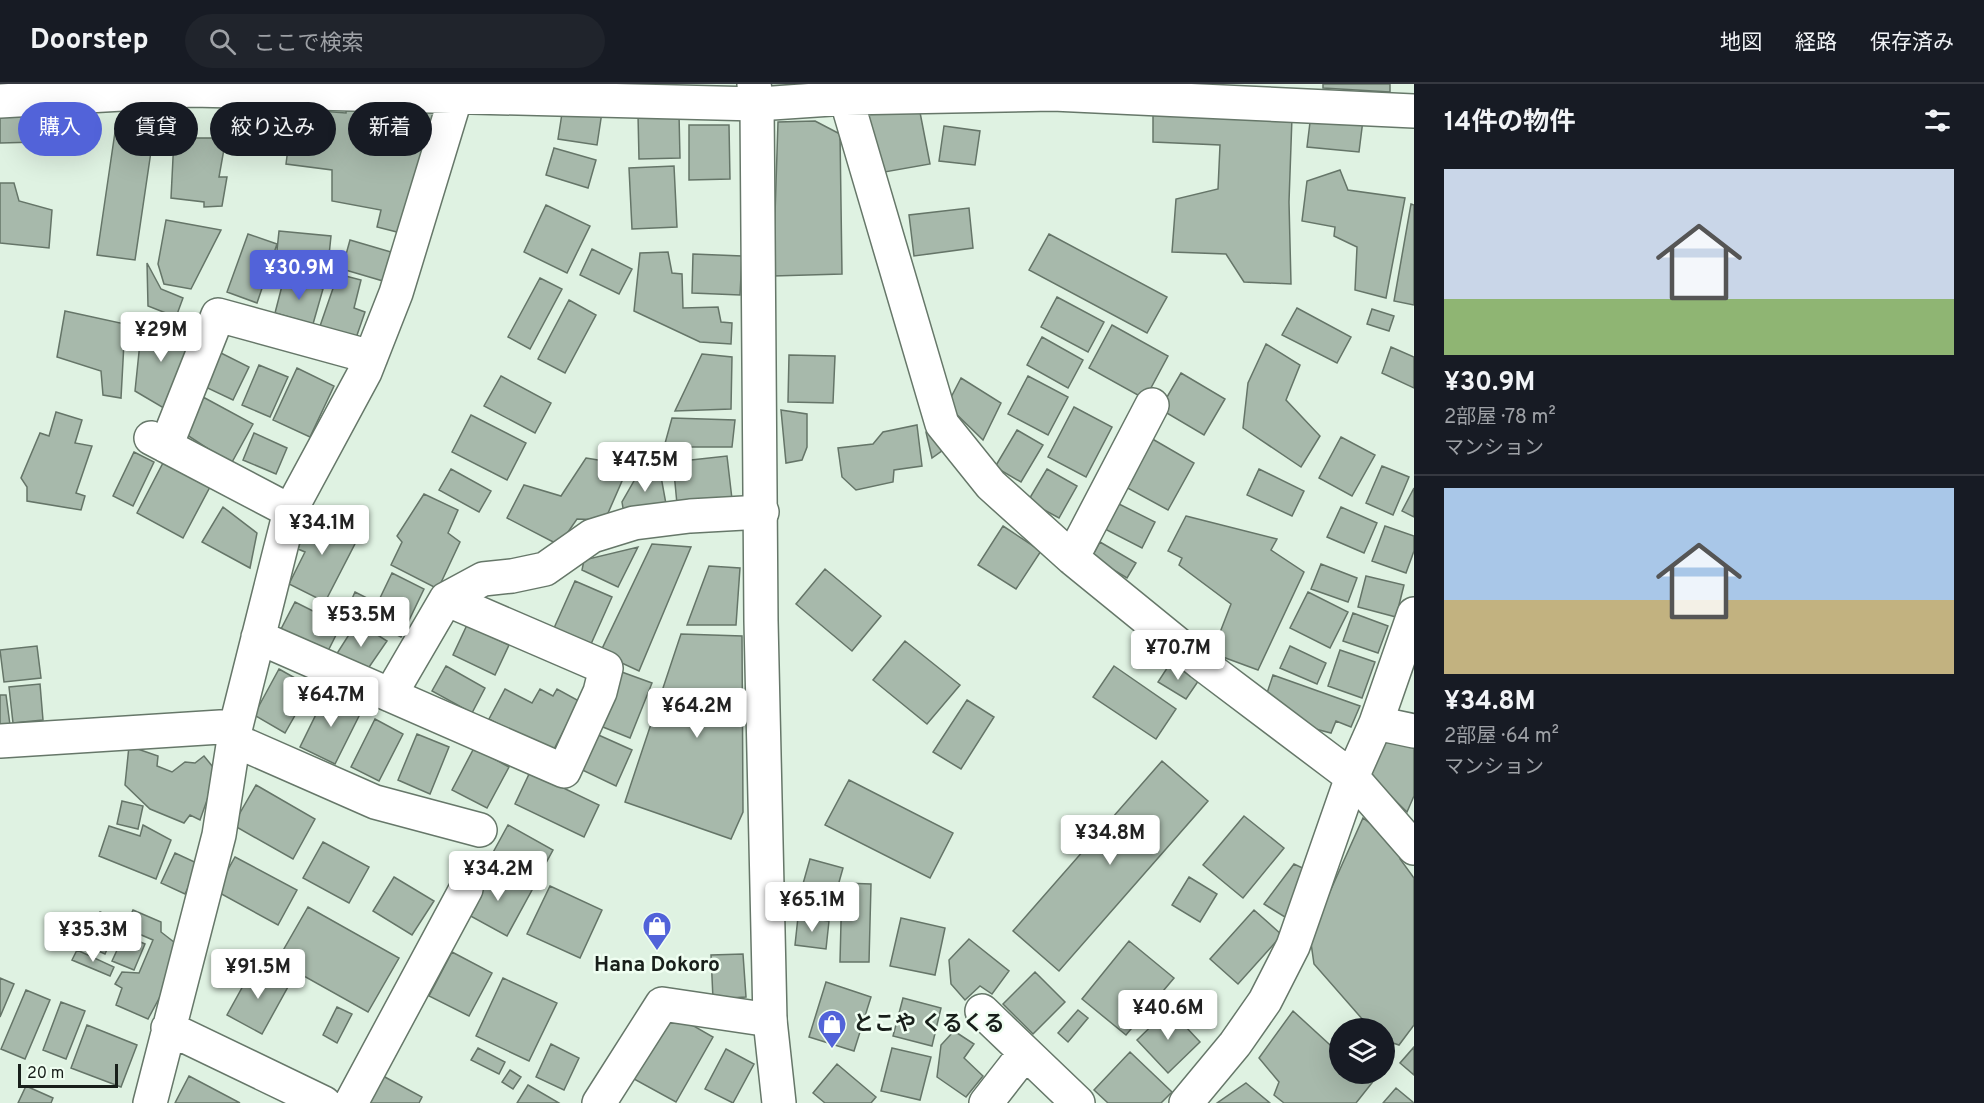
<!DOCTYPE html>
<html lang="ja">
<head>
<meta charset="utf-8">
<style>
	:root { --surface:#171b24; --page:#20242c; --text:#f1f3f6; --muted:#9ea1a6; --line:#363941; --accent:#5263d9 }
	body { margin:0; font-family:Overpass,"Noto Sans JP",sans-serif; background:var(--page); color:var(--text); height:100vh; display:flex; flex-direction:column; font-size:22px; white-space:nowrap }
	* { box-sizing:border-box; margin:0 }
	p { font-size:20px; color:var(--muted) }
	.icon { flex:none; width:33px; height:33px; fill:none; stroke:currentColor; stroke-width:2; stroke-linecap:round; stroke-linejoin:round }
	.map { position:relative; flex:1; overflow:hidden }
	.sheet { display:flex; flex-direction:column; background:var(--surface); width:570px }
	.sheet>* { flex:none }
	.hud { position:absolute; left:18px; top:18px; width:570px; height:54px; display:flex; gap:12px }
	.buttons { position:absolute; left:1329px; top:934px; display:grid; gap:12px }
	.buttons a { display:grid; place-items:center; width:66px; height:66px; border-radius:50%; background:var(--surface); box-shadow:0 6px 24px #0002; font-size:30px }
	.scale { position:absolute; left:18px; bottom:15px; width:100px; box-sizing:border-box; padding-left:6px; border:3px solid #181f1a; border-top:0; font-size:16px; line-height:21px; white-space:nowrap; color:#181f1a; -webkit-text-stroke:4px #effef1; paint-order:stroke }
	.price { position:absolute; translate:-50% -51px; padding:0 14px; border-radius:6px; background:#fff; color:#222; font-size:20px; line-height:39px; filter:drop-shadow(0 2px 3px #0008) }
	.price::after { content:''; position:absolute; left:50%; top:36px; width:18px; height:14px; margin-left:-9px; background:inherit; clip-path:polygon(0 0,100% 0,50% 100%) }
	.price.current { background:var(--accent); color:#fff }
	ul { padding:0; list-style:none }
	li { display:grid; align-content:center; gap:12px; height:318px; padding:0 30px }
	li+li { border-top:2px solid var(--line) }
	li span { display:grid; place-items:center; height:186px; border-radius:0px; color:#555 }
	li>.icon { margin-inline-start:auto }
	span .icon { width:108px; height:108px; fill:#fffc; stroke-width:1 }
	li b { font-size:26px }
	h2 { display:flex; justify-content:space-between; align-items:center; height:72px; padding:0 30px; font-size:26px }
	.tag { padding:0 21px; border-radius:27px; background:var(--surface); box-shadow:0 6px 24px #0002; font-size:21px; line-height:54px }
	.tag.current { background:var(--accent); color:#fff }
	header { display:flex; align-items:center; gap:36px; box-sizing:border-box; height:84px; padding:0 30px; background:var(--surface); border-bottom:2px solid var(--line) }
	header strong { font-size:28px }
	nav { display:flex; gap:33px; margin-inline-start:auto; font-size:21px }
	.search { width:420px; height:54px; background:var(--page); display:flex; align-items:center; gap:15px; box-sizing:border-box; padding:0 21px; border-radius:33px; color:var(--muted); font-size:22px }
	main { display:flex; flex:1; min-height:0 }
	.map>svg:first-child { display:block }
	.building { fill:#a7b9ab; stroke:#657568; stroke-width:1.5 }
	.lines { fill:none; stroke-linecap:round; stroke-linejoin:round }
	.minor-casing { stroke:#667769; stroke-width:36 }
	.tertiary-casing { stroke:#667769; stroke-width:36 }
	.minor { stroke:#fff; stroke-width:33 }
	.tertiary { stroke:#fff; stroke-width:33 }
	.labels { text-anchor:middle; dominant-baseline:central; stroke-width:5; stroke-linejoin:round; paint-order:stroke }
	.poi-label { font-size:21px; font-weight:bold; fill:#181f1a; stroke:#effef1 }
</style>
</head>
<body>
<header>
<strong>Doorstep</strong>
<div class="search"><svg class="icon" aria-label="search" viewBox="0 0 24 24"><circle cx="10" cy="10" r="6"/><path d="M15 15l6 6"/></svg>ここで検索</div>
<nav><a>地図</a><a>経路</a><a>保存済み</a></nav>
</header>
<main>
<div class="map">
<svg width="1414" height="1019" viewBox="0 0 1414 1019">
	<rect width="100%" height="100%" fill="#dff2e2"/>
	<path class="building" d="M1323 0H1390V8L1323 4Z
		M918 18 930 80 879 89 867 27Z
		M347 19 435 25 405 150 377 143 381 126 332 117V86L286 80 293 25 346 29Z
		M563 23 602 28 597 61 558 55Z
		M1153 25 1292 33 1289 118 1291 200 1244 198 1226 170 1172 168 1176 115 1218 105 1220 61 1153 58Z
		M75 26 76 57 0 59V28Z
		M679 30 680 74 639 75 638 31Z
		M1311 30 1363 36 1359 68 1307 63Z
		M815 37 840 50 842 190 773 192 778 38Z
		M689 41H729L730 95 689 96Z
		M944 42 980 47 975 81 939 77Z
		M115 48 153 54 135 176 97 171Z
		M174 54H226L219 93H227L222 122 204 123V118L171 114Z
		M554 64 596 76 588 104 546 91Z
		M674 82 677 143 632 145 629 84Z
		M1340 86 1348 106 1405 114 1386 214 1355 206 1357 163 1334 152 1335 143 1302 137 1307 97Z
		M0 99H14L19 117 52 126 49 164 0 159Z
		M1411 120 1414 121V221L1394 217Z
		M546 121 590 142 567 189 524 168Z
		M969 124 973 164 914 172 909 131Z
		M166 136 221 146 191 205 164 200 158 180Z
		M279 147 331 152 328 181 276 176Z
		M248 150 277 160 257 219 227 208Z
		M1049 150 1167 213 1147 249 1029 186Z
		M350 156 391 168 383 197 342 185Z
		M592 165 632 185 619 210 580 191Z
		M668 168 672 189 682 190 683 224 718 223 721 238 732 239 731 260 700 258 634 227 640 169Z
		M693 170 742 172 740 211 692 209Z
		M147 179 161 205 183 214 176 233 148 222Z
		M338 190 361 196 354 224 365 228 356 254 319 245Z
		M284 194 323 205 313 240 275 229Z
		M540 194 562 205 530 265 508 253Z
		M1057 213 1104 238 1088 268 1041 243Z
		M569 216 596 231 565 289 538 275Z
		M1297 224 1351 253 1337 279 1282 251Z
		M1372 225 1394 232 1389 247 1367 240Z
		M65 227 125 240 121 314 103 311 101 287 57 273Z
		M142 239 195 255 167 326 135 307Z
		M1112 241 1168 272 1145 315 1089 284Z
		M1042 253 1083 276 1068 304 1027 281Z
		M1266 260 1300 281 1286 316 1320 352 1301 383 1243 344 1248 299Z
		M1391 263 1414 273V304L1382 289Z
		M215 266 249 283 233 316 199 300Z
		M702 270 732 273 731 325 675 327Z
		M789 271 835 272 833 319 788 318Z
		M259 281 288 293 270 333 242 321Z
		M297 284 334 302 310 353 273 336Z
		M1181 289 1225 315 1204 351 1160 325Z
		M501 292 551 319 535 349 484 322Z
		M1028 292 1068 313 1048 351 1008 330Z
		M961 294 1001 319 983 356 947 321Z
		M203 313 253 340 231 380 184 349Z
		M1074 323 1112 343 1086 393 1048 373Z
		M781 326 807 330V363L802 376 786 379Z
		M56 328 82 336 75 359 92 362 76 409 85 412 81 426 27 417V403L21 394 40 349 49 352Z
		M471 331 526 359 507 396 452 368Z
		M672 334 735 336 732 363H664Z
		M917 341 922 382 894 386 893 398 856 406 842 393 838 364 873 360 883 348Z
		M938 346 950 361 932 374 926 348Z
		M1017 346 1043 361 1021 398 995 383Z
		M254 349 287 364 276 390 243 376Z
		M1149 353 1194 379 1168 426 1122 401Z
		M1341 353 1375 371 1352 412 1319 394Z
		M134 368 154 378 133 422 113 412Z
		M727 372 732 415 677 420 673 378Z
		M586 374 629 381 605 436 577 435 559 461 507 434 524 401 561 412Z
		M164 377 211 401 183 454 137 429Z
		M1382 382 1409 393 1393 431 1366 419Z
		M451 385 491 407 479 428 439 406Z
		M1047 385 1077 402 1059 434 1028 417Z
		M1259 385 1304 407 1292 432 1247 411Z
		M660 387 666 420 624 430 622 418 638 390Z
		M1414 404V433L1402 427Z
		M424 410 458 426 448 449 460 458 438 505 391 481 402 458 397 452Z
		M1113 417 1155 438 1142 464 1099 442Z
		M223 423 257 449 250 484 202 458Z
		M1341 423 1377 439 1364 469 1327 453Z
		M310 428 359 452 325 518 289 500 305 468 298 465Z
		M1186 432 1277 455 1271 466 1304 488 1258 586 1212 569 1231 520 1179 481 1182 474 1168 467Z
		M1003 442 1041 467 1016 505 978 481Z
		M1385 442 1414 452V467L1406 489 1372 477Z
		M1100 458 1136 479 1127 494 1092 473Z
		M652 460 691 463 639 587 600 569Z
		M638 463 618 503 582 486 584 476Z
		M1321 480 1357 494 1348 518 1311 505Z
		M709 482 740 484 736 541H687Z
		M825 485 881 532 852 567 796 520Z
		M392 489 424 505 401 553 369 537Z
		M1366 492 1404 501 1396 533 1358 523Z
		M575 497 612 513 591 560 554 544Z
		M355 508 371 516 362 533 347 526Z
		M1308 508 1348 528 1330 564 1290 544Z
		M295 518 341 541 326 571 280 547Z
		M1353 529 1388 542 1378 569 1343 557Z
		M357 538 387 557 365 589 336 571Z
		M467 541 509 561 495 591 453 571Z
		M681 550 742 552 743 728 731 755 625 718Z
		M905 557 960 601 927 640 873 596Z
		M37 562 41 594 4 598 0 566Z
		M1290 562 1326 579 1317 600 1280 584Z
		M1340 566 1375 578 1362 614 1328 602Z
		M1171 578 1199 596 1186 615 1158 598Z
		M446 582 485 604 472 629 432 607Z
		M1114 582 1176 625 1156 655 1093 613Z
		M279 585 311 603 285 649 254 631Z
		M619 587 652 599 630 654 598 641Z
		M1273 591 1360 622 1351 643 1336 637 1331 649 1300 641 1266 612Z
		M40 600 43 636 13 639 9 603Z
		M505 605 532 619 540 605 553 612 557 605 579 617 552 669 489 635Z
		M327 608 362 626 335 680 300 663Z
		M0 611H6L10 641 0 642Z
		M967 616 994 633 961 685 933 668Z
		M375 635 403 650 379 697 351 683Z
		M1381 646 1414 659V712L1407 728 1362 684Z
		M594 649 632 666 616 702 578 684Z
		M417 650 449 663 430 710 398 696Z
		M129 662 158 672 157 682 172 688 185 678 195 679 204 672 217 688 200 736 190 731 184 739 150 725 125 701Z
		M474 664 509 683 487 724 452 706Z
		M1162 677 1208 717 1059 887 1013 847Z
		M530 688 599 721 584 753 515 720Z
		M849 696 953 749 930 794 825 741Z
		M256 701 315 735 293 775 233 741Z
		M122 717 143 722 138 745 117 740Z
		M1244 732 1284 764 1243 814 1203 781Z
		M1363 734 1404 765 1400 775 1414 794V941L1399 961 1384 956V945H1371L1314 880 1310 852Z
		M143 741 171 756 156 795 99 772 109 742 140 752Z
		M508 741 553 766 535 799 490 774Z
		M323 758 369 783 349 819 303 794Z
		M175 769 199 780 185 810 161 799Z
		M235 773 297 806 278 841 216 807Z
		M810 775 843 784 832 823 799 814Z
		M1294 780 1309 787 1288 835 1264 820Z
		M490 783 532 806 507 852 465 829Z
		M394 793 434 817 412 851 373 827Z
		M1189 793 1217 810 1200 838 1172 821Z
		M842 799 871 800 869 878H840Z
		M550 802 602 826 580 874 527 850Z
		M308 823 399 874 368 928 277 877Z
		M133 826 161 838V848L179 862 162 909 148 935 116 921 122 904 115 900 122 888 139 889 153 856 125 844Z
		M1254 826 1282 851 1238 900 1210 875Z
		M100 828 120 836 105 870 85 861Z
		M798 833 829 837 826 865 795 861Z
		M901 834 945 844 935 891 890 882Z
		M124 851 145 860 134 886 112 877Z
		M969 855 1009 887 992 910 980 902 965 916 951 900 949 876Z
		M1129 857 1174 894 1126 951 1082 915Z
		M77 866 114 883 110 892 72 876Z
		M452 868 492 889 469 932 429 912Z
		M743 870 746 913 713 915 711 871Z
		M254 882 289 901 262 950 227 931Z
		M1035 888 1065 918 1033 950 1003 920Z
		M0 894 14 900 0 933Z
		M503 894 557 919 529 977 476 952Z
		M826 898 871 913 854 967 809 953Z
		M26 906 50 916 25 975 1 965Z
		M903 914 941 924 932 962 893 952Z
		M61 918 85 927 66 975 43 966Z
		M337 923 352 930 337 959 323 951Z
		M1169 925 1200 958 1168 989 1137 956Z
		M1078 926 1088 934 1068 958 1058 949Z
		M1293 927 1340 970V990H1379L1356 1019H1284L1274 1011 1279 998 1259 974Z
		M671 929 713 953 676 1018 634 995Z
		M87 941 137 961 121 1003 71 984Z
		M954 947 974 960 964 974 983 992 966 1013 937 993 941 961Z
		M551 960 579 974 564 1006 536 993Z
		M1414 963V991L1400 979Z
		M478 964 505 978 499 990 471 976Z
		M892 964 931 973 920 1016 881 1007Z
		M726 965 754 980 733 1019 705 1005Z
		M1130 968 1172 1008 1161 1019H1108L1094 1006Z
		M837 980 876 1013 871 1019H825L813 1009Z
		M510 986 521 993 513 1005 502 998Z
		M189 992 240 1019H175Z
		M383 992 422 1013 419 1019H368Z
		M1246 999 1270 1019H1217Z
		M528 1001 559 1019H517Z
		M26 1002 53 1014 51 1019H18Z
		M1396 1004 1414 1019H1383Z"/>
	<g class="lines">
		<g class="minor-casing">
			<path id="minor" d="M846 14 942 340 991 401 1072 474 1201 579 1352 693 1414 764
				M0 17 192 6 757 20 846 14 1053 10 1414 27
				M151 354 290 427
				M166 362 218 231 371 273
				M1072 474 1152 321
				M446 515 483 495 512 492 545 485 592 452 634 439 690 432 762 428
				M258 553 564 687 600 608 606 584 446 515 390 611
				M1376 639 1414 647
				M234 656 375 718 480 746
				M0 657 236 642
				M982 927 1078 1019
				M168 944 324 1019
				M150 1019 219 751 236 642 290 427 365 288 396 209 456 12
				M351 1019 466 805
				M599 1019 662 920 770 936
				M986 1019 1025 969
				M1186 1019 1235 960 1265 917 1293 862 1352 693 1376 639 1414 530"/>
		</g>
		<g class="tertiary-casing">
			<path id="tertiary" d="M754 0 757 20 761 537 770 936 779 1019"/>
		</g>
		<use href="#minor" class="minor"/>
		<use href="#tertiary" class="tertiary"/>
	</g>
	<defs>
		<g id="shop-pin" transform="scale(1.5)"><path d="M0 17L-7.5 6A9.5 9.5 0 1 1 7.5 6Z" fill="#5263d9" stroke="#effef1"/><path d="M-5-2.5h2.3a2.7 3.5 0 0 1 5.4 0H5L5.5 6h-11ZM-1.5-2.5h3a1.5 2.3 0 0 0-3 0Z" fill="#fff"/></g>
	</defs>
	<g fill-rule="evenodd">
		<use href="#shop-pin" x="657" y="842"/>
		<use href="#shop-pin" x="832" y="940"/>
	</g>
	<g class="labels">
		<g class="poi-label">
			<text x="657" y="881">Hana Dokoro</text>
			<text x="853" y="940" text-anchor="start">とこや くるくる</text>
		</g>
	</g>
</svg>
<div class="buttons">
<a><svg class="icon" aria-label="layers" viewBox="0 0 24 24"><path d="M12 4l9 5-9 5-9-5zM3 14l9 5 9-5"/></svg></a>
</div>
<div class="scale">20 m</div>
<b class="price current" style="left:299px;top:217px">¥30.9M</b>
<b class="price" style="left:161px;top:279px">¥29M</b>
<b class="price" style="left:645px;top:409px">¥47.5M</b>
<b class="price" style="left:322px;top:472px">¥34.1M</b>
<b class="price" style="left:361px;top:564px">¥53.5M</b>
<b class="price" style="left:1178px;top:597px">¥70.7M</b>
<b class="price" style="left:331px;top:644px">¥64.7M</b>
<b class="price" style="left:697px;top:655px">¥64.2M</b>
<b class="price" style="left:1110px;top:782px">¥34.8M</b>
<b class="price" style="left:498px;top:818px">¥34.2M</b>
<b class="price" style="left:812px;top:849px">¥65.1M</b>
<b class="price" style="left:93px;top:879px">¥35.3M</b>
<b class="price" style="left:258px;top:916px">¥91.5M</b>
<b class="price" style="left:1168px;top:957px">¥40.6M</b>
<div class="hud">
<a class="tag current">購入</a>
<a class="tag">賃貸</a>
<a class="tag">絞り込み</a>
<a class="tag">新着</a>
</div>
</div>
<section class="sheet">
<h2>14件の物件<svg class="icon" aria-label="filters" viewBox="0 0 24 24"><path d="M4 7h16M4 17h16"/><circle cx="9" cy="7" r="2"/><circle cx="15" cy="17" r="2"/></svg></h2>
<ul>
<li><span style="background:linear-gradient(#c9d6e8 70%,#8fb573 0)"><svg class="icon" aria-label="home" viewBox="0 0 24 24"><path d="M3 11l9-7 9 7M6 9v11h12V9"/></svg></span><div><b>¥30.9M</b><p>2部屋 · 78 m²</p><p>マンション</p></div></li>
<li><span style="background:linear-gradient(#a9c7e8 60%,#c2b280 0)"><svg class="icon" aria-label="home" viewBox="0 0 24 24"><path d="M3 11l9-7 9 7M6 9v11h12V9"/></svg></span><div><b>¥34.8M</b><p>2部屋 · 64 m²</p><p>マンション</p></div></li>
</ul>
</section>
</main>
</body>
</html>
